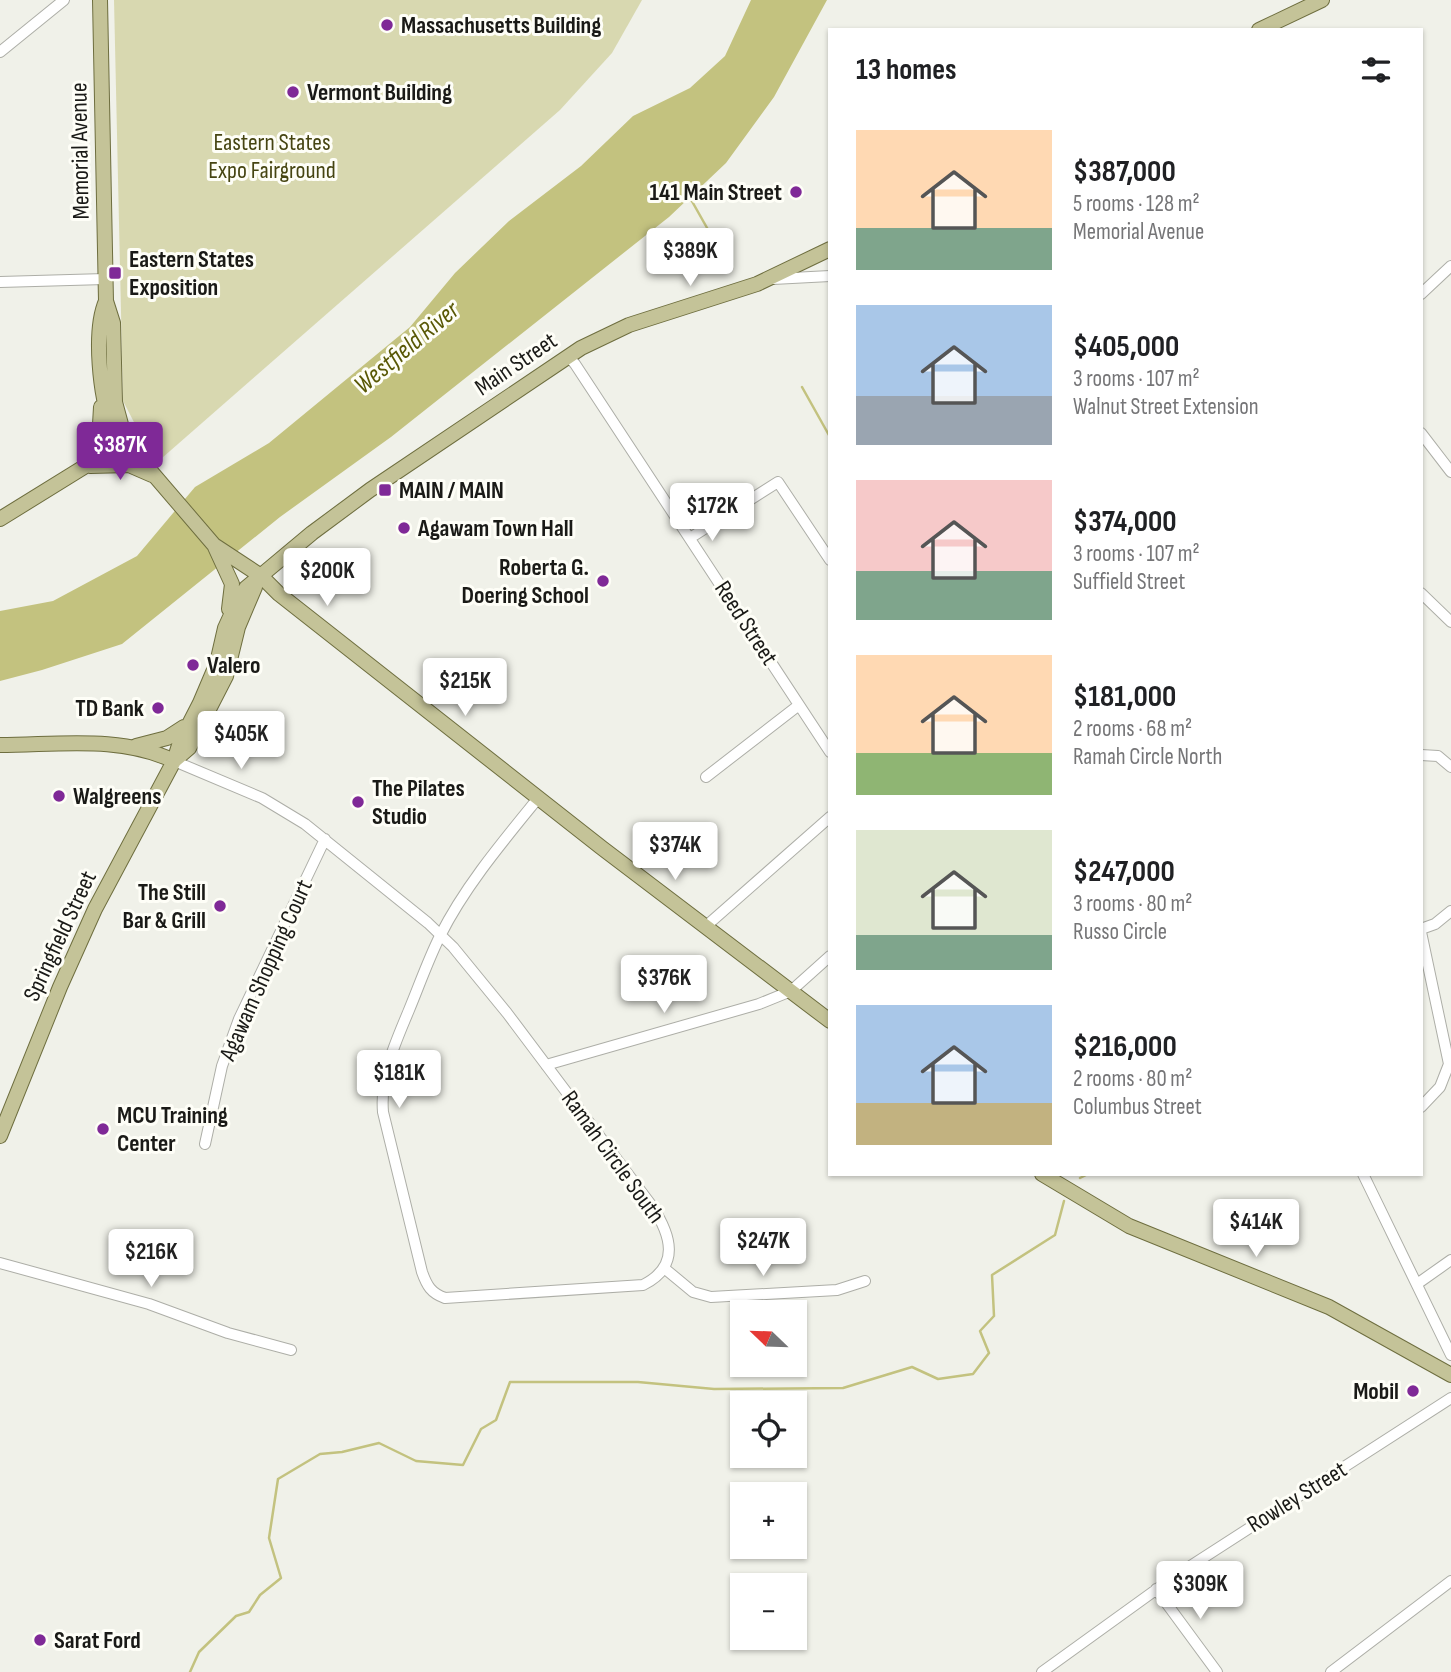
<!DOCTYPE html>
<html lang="en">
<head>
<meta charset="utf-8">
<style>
	:root { --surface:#fff; --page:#f2f2f2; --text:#202124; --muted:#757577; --accent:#7f2997 }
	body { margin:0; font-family:"Sofia Sans Condensed",sans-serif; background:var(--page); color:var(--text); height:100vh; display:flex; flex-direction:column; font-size:26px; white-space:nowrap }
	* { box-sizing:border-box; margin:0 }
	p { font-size:23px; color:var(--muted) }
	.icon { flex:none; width:38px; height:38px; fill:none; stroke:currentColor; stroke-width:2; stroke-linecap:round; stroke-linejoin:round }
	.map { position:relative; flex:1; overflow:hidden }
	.drawer { position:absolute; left:828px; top:28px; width:595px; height:1148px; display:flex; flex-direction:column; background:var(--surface); border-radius:0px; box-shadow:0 2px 5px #0004 }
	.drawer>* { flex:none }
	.needle { width:46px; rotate:293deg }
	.tools { position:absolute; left:730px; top:1300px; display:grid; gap:14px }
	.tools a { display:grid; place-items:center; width:77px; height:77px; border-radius:0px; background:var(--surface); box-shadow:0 2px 5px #0004; font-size:35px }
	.price { position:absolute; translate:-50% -60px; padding:0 16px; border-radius:7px; background:#fff; color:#222; font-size:23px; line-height:46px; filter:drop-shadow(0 2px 4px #0008) }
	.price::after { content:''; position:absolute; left:50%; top:42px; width:21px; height:16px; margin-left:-10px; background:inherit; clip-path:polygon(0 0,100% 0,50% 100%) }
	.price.active { background:var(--accent); color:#fff }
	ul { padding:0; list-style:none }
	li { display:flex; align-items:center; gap:21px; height:175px; padding:0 28px }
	li span { display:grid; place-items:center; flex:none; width:196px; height:140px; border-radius:0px; color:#555 }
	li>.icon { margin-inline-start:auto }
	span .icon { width:84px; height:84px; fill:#fffc; stroke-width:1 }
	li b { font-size:30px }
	h2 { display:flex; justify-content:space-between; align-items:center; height:84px; padding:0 28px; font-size:30px }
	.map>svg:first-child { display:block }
	.green { fill:#d8d8b0 }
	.water { fill:#c3c27f }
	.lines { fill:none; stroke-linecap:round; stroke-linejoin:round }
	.stream { stroke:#c3c27f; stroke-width:2.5 }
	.minor-casing { stroke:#adaea7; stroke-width:12 }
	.major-casing { stroke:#6e6e3f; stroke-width:16 }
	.minor { stroke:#fff; stroke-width:10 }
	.major { stroke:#c4c398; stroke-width:14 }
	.poi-dot { fill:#7f2997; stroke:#fefef7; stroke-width:2.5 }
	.labels { text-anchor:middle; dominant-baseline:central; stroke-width:6; stroke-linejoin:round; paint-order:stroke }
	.poi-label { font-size:24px; font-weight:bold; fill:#1a1a17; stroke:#fefef7; text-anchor:start }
	.park-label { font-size:24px; fill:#464512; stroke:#fefef7 }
	.street-label { font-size:24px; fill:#1a1a17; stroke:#fefef7 }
	.water-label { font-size:26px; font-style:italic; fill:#595805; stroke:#fefef7 }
</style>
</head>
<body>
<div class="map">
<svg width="1451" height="1672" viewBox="0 0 1451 1672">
	<rect width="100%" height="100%" fill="#f0f1e9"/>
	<path class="green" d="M114 0H642L612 53 560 110 162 458 136 426 123 401Z"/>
	<path class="water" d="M751 0H827L774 97 726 163 669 217 391 437 280 517 122 644 42 670 0 681V611L53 601 137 556 195 487 269 443 410 327 455 273 509 221 581 166 633 116 690 88 725 56Z"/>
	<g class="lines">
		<path class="stream" d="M689 196 715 242 716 256 720 265
			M802 387 830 437
			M1080 1178 1088 1174
			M190 1672 199 1652 236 1616 249 1612 260 1595 281 1578 269 1538 278 1479 320 1454 342 1452 379 1443 416 1461 463 1465 481 1429 496 1420 510 1382H638L714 1389 843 1388 912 1367 938 1379 973 1374 989 1353 980 1331 994 1316 992 1275 1055 1235 1064 1201"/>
		<g class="minor-casing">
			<path id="minor" d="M0 52 64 0
				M773 279 830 276
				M0 282 105 279
				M1421 294 1451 266
				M568 356 575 364 830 752
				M1421 433 1451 472
				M690 538 778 482 830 560
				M1421 593 1451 622
				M1421 755 1438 756 1451 767
				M174 761 262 798 305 824 428 923 453 947 507 1013 652 1206C671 1235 681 1266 643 1285L445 1298C431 1293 427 1286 422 1272L383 1112C380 1075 395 1044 409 1010 419 986 428 960 440 936 465 886 504 840 539 797
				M706 777 799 705
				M705 927 830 817
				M1421 929 1435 924 1451 911
				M1421 932 1449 1064 1440 1087 1421 1107
				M546 1065 759 1004 791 991 830 956
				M205 1144 222 1066 239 1019 325 839
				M1363 1174 1451 1355
				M0 1263 149 1304 228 1333 291 1350
				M664 1268 693 1292 711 1297 837 1290 865 1281
				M1417 1284 1451 1260
				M1156 1589 1217 1672
				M1042 1672 1175 1576 1451 1398
				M1331 1672 1451 1581"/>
		</g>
		<g class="major-casing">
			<path id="major" d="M100 0 106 301 113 323 115 402 125 439
				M1259 30 1322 0
				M106 301C93 331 100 397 112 426L214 545 261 576 279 594 602 848 830 1021
				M85 464 99 442 101 407
				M90 466 129 465 152 475
				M0 519 126 441
				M215 547 232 584 229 609
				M0 745C58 745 120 735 174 761
				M136 746 167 738 184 727
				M175 760 189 748 226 676 238 627 255 587
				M0 1136 60 987 95 909 174 761 180 742 200 703 217 663 225 628 237 602 246 588 312 533 370 490 581 348 629 325 757 284 830 249
				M1042 1174 1129 1226 1329 1307 1451 1375"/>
		</g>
		<use href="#minor" class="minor"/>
		<use href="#major" class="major"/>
	</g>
	<g class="poi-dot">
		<circle cx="387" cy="25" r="7"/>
		<circle cx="293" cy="92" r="7"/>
		<circle cx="796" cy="192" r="7"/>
		<rect x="108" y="266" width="14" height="14" rx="3.5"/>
		<rect x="378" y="483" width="14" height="14" rx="3.5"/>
		<circle cx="404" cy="528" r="7"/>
		<circle cx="603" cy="581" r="7"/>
		<circle cx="193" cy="665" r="7"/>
		<circle cx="158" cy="708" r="7"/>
		<circle cx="59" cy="796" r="7"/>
		<circle cx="358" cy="802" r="7"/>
		<circle cx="220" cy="906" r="7"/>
		<circle cx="103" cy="1129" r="7"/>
		<circle cx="1413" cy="1391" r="7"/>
		<circle cx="40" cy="1640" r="7"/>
	</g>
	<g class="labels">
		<g class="poi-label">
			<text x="401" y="25">Massachusetts Building</text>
			<text x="307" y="92">Vermont Building</text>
			<text x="782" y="192" text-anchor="end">141 Main Street</text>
			<text x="129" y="259">Eastern States<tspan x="129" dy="28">Exposition</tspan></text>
			<text x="399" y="490">MAIN / MAIN</text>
			<text x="418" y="528">Agawam Town Hall</text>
			<text x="589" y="567" text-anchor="end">Roberta G.<tspan x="589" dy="28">Doering School</tspan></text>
			<text x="207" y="665">Valero</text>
			<text x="144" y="708" text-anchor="end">TD Bank</text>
			<text x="372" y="788">The Pilates<tspan x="372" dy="28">Studio</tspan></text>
			<text x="73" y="796">Walgreens</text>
			<text x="206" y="892" text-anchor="end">The Still<tspan x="206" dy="28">Bar &amp; Grill</tspan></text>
			<text x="117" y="1115">MCU Training<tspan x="117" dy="28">Center</tspan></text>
			<text x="1399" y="1391" text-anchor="end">Mobil</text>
			<text x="54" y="1640">Sarat Ford</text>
		</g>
		<g class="park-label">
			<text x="272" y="142">Eastern States<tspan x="272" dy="28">Expo Fairground</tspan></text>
		</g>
		<g class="street-label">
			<text transform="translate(80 151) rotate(-91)">Memorial Avenue</text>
			<text transform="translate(516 364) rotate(-34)">Main Street</text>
			<text transform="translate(746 623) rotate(57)">Reed Street</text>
			<text transform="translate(60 936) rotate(-65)">Springfield Street</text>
			<text transform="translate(266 970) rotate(-66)">Agawam Shopping Court</text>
			<text transform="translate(613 1157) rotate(54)">Ramah Circle South</text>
			<text transform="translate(1297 1497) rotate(-32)">Rowley Street</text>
		</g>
		<g class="water-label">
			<text transform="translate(407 348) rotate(-40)">Westfield River</text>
		</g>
	</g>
</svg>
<div class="tools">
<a><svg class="needle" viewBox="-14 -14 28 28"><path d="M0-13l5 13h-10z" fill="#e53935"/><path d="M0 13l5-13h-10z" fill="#757577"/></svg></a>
<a><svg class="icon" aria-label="locate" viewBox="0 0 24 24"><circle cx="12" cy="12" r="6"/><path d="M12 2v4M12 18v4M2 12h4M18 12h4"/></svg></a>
<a>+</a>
<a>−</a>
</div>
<b class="price" style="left:690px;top:288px">$389K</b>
<b class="price active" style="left:120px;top:482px">$387K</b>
<b class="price" style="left:712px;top:543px">$172K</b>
<b class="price" style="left:327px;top:608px">$200K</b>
<b class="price" style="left:465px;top:718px">$215K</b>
<b class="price" style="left:241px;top:771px">$405K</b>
<b class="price" style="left:675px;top:882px">$374K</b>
<b class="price" style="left:664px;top:1015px">$376K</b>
<b class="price" style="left:399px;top:1110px">$181K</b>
<b class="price" style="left:1256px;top:1259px">$414K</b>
<b class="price" style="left:763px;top:1278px">$247K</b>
<b class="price" style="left:151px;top:1289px">$216K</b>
<b class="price" style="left:1200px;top:1621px">$309K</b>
<section class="drawer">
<h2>13 homes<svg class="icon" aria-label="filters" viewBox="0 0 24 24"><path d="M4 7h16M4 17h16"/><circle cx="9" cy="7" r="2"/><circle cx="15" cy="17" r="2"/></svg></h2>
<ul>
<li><span style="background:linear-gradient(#ffd9b3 70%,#7fa58c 0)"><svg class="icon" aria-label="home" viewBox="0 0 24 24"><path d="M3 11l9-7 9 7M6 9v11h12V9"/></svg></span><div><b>$387,000</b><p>5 rooms · 128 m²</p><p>Memorial Avenue</p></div></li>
<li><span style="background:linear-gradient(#a9c7e8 65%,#9aa5b1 0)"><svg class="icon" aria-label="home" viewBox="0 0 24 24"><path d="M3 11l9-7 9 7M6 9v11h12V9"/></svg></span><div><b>$405,000</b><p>3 rooms · 107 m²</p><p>Walnut Street Extension</p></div></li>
<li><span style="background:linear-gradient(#f6c9c9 65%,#7fa58c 0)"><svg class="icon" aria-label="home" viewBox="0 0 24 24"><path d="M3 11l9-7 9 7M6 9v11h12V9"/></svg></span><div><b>$374,000</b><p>3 rooms · 107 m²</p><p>Suffield Street</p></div></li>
<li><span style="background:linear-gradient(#ffd9b3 70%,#8fb573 0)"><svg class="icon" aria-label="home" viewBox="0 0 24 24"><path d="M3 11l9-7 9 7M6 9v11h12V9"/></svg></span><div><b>$181,000</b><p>2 rooms · 68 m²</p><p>Ramah Circle North</p></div></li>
<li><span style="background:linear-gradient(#dfe7d0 75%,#7fa58c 0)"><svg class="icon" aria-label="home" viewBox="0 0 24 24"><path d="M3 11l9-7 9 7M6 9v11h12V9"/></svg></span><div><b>$247,000</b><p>3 rooms · 80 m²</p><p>Russo Circle</p></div></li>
<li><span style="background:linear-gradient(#a9c7e8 70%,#c2b280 0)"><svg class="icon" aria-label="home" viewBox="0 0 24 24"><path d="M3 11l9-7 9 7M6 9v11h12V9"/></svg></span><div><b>$216,000</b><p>2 rooms · 80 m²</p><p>Columbus Street</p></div></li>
</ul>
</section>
</div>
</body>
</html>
